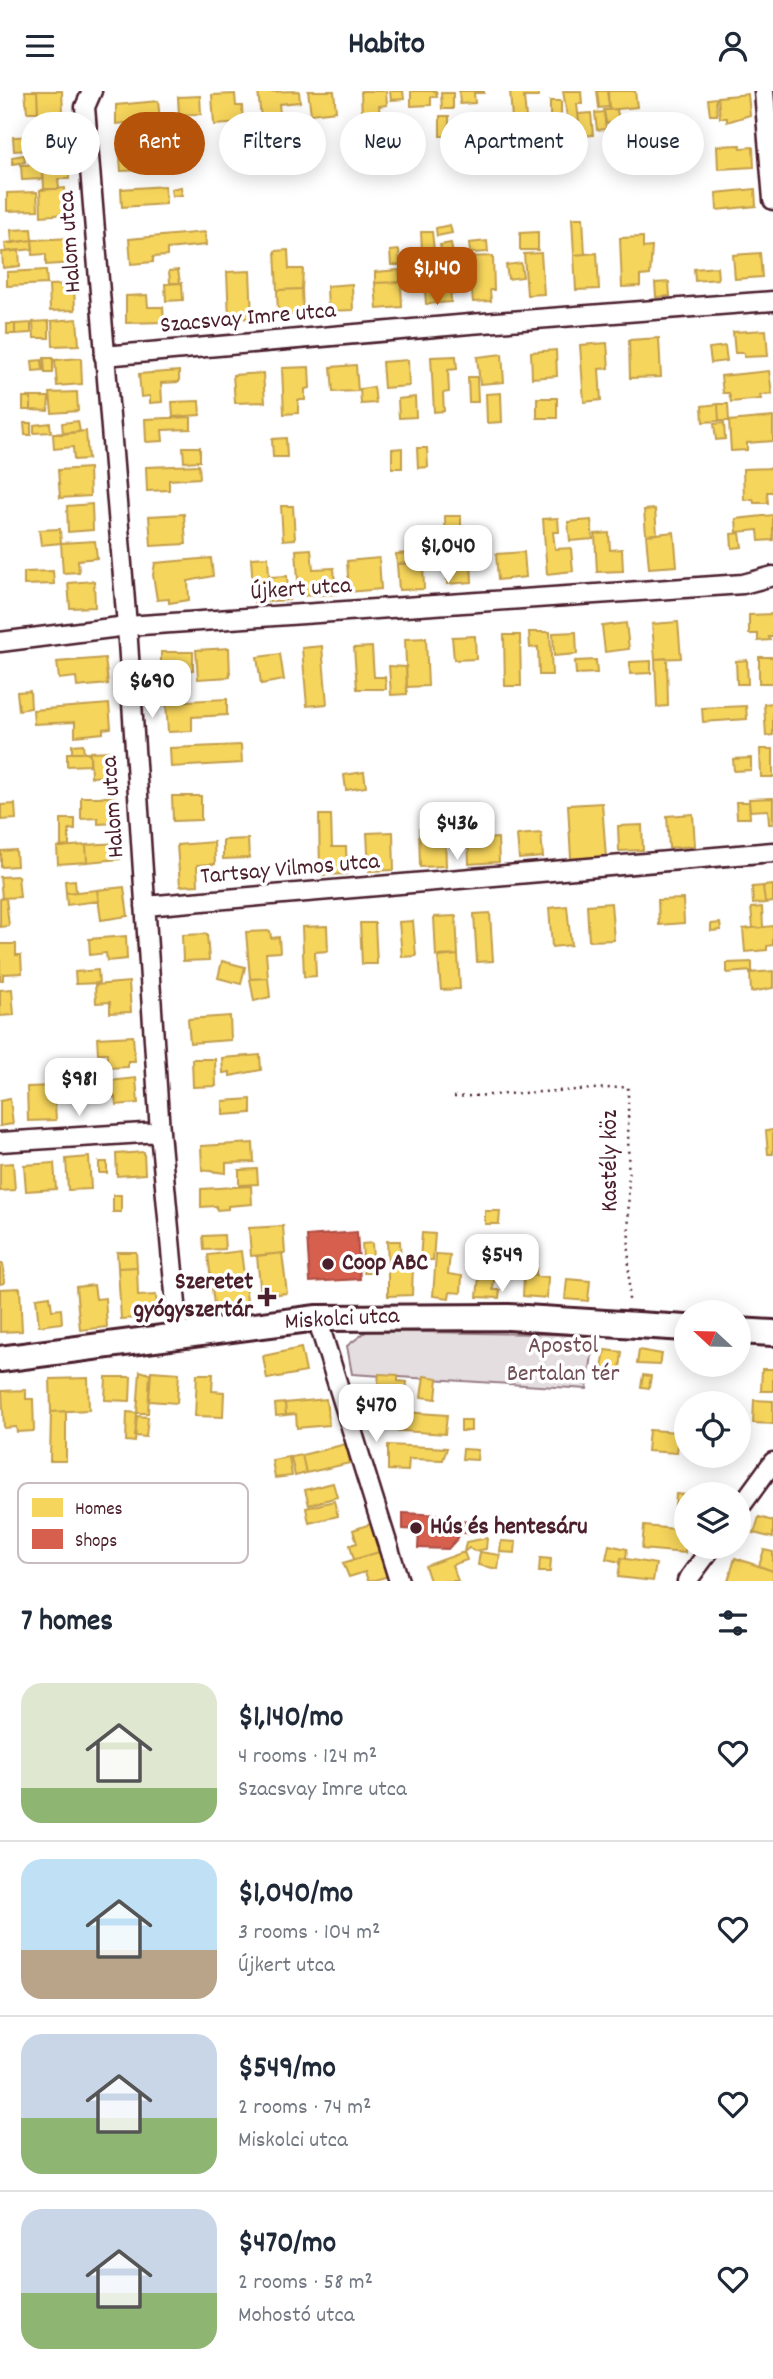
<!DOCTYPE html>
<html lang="en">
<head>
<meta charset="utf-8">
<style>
	:root { --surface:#fff; --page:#f2f2f3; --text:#1f2937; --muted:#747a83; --line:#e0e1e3; --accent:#b45309 }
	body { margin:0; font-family:Dekko,sans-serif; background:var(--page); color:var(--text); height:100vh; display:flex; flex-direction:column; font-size:26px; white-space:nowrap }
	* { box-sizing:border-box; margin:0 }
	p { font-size:23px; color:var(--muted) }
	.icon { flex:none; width:38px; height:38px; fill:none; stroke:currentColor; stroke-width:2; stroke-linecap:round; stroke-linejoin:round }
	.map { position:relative; height:1490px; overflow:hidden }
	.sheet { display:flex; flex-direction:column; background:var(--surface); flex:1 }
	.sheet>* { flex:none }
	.banner { position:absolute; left:21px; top:21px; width:732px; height:63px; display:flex; gap:14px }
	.needle { width:46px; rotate:292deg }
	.controls { position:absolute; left:674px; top:1209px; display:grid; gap:14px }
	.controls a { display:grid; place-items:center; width:77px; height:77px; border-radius:50%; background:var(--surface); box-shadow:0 4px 18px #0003; font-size:35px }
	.price { position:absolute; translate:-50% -60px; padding:0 16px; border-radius:14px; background:#fff; color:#222; font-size:23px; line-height:46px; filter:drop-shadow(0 2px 4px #0008) }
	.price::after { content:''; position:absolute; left:50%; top:42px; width:21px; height:16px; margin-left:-10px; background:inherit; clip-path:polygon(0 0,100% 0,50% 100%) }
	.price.on { background:var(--accent); color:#fff }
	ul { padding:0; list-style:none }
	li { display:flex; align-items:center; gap:21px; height:175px; padding:0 21px }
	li+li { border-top:2px solid var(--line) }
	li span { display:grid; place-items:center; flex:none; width:196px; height:140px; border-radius:21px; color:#555 }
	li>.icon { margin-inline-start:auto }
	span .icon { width:84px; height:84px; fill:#fffc; stroke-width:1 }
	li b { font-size:30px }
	h2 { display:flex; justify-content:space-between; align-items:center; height:84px; padding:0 21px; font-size:30px }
	.tag { padding:0 24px; border-radius:32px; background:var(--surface); box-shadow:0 4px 18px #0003; font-size:24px; line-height:63px }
	.tag.on { background:var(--accent); color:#fff }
	header { display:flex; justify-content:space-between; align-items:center; height:91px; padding:0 21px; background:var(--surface); font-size:32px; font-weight:700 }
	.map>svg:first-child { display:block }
	.green { fill:#e5dee0; stroke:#987e86; stroke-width:2 }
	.homes { fill:#f6d55c; stroke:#c29e4d; stroke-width:2 }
	.shops { fill:#d6604d; stroke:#ac4c43; stroke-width:2 }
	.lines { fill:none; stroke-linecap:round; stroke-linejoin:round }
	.minor-casing { stroke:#4a1f2b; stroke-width:23 }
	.secondary-casing { stroke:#4a1f2b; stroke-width:30 }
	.path { stroke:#4a1f2b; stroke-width:2.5; stroke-dasharray:2 5; stroke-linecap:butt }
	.minor { stroke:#fff; stroke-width:18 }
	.secondary { stroke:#fff; stroke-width:24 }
	.poi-dot { fill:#4a1f2b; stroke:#fff; stroke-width:2.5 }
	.labels { text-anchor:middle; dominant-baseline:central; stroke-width:7; stroke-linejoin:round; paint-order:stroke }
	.street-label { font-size:24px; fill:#4a1f2b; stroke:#fff }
	.poi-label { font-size:24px; font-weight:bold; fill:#4a1f2b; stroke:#fff; text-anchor:start }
	.park-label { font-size:24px; fill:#714f58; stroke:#fff }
	.key { fill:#fff; stroke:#c9bcbf; stroke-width:2 }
	.key-label { font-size:19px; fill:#4a1f2b }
</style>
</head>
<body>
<header><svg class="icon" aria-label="menu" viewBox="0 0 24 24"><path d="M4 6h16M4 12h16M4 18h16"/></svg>Habito<svg class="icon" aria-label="person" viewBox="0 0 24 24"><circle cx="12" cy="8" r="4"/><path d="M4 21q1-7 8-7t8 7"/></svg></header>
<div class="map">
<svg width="773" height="1490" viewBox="0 0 773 1490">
	<rect width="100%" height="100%" fill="#fff"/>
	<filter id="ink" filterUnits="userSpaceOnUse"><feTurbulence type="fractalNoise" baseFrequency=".0143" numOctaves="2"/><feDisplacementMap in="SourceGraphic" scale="14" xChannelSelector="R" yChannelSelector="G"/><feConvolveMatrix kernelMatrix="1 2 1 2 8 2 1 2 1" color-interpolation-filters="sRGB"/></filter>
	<g filter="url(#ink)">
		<path class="green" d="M367 1240 595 1244 587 1298 352 1283 347 1255Z"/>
		<path class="homes" d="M25 0H37L38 21H27Z
			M37 0H62L63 23 38 25Z
			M299 0 300 11 279 13 281 33 262 35 258 1Z
			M308 0H334L336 20 311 23Z
			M361 0H386L387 14 379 15 380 25 362 26Z
			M390 0H403L404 8 391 9Z
			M411 0H436L437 6H431V14L411 15Z
			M459 0H484V2H474L475 12 460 13Z
			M510 0H538L539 6H524L526 27 512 28Z
			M563 0H581L582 13H577L579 31H568Z
			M597 0H607L609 16 599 17Z
			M608 0H635L637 16 609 19Z
			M441 2H453V18H442Z
			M235 3 236 15H242L243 32 214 34 212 4Z
			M748 3 750 24 727 31V27H720L718 6Z
			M200 5 201 23 179 24 178 6Z
			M716 7 717 24H710L708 8Z
			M158 10 160 29 116 33V14Z
			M550 10H561V26H550Z
			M617 18 619 31 606 32 604 19Z
			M604 21 606 38 597 39 595 22Z
			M591 22 593 44 581 45 578 23Z
			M440 25H449V45H440Z
			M412 26 413 42 398 43 397 27Z
			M496 27 498 45 485 46 484 28Z
			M561 28 563 41 552 43 550 30Z
			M527 33 529 49 515 51 513 35Z
			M635 36 637 56 620 58 618 38Z
			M63 42 64 63 43 65 42 43Z
			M40 45V58L14 60 13 46Z
			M163 48H179L180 63H164Z
			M145 53 146 79 121 80 119 54Z
			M740 54 741 57 753 56 754 76 718 78 717 55Z
			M24 64 25 71 13 73 12 66Z
			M69 70V88H58L59 98H44L43 71Z
			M41 73 42 88 22 89 21 74Z
			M165 95 166 113 122 116 121 98Z
			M181 96 182 104 172 105 171 98Z
			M65 97 67 123 41 125 40 99Z
			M755 98 756 115 717 119 716 102Z
			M37 101 38 119 7 120V102Z
			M572 127H583L585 163 574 164Z
			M450 134 452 142 437 145 436 137Z
			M31 138 32 149 12 152 11 139Z
			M205 141 206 154 167 158V165L153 166V171L131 173 129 148Z
			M421 141H432L434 159H422Z
			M538 141V159H520V142Z
			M643 146V157L652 156 650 184 640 185V195L622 196 620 147Z
			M71 147 73 172 46 174V163L33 164 32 149Z
			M32 149 33 158 6 161 5 152Z
			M487 150 488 161 470 162 469 152Z
			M451 152 453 165 443 167 440 154Z
			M19 159 20 175 3 177 2 161Z
			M288 159 289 178H303L302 198 277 199 275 160Z
			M399 159 400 174H391L390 160Z
			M541 162 544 203 527 204 524 163Z
			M597 162 599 198 576 199 574 164Z
			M760 162 762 186 735 188 733 164Z
			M493 165 494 199H490L491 210 473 211 468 166Z
			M521 172 523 186 508 188 506 174Z
			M717 176 718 188 695 190 694 178Z
			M46 179 47 193 7 195V181Z
			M178 179 180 192H170L169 180Z
			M399 179 401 191 375 192V181Z
			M452 179 454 203 451 202 450 186H438L437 180Z
			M250 180 252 227 229 228 227 181Z
			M450 186 451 211 426 213 424 187Z
			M401 191 402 216 377 218 375 192Z
			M669 191 670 205 656 206 655 192Z
			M182 192 183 209 166 210 165 193Z
			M74 193 75 219 50 220 49 194Z
			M352 193 353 219 328 220 327 195Z
			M302 198 303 223 278 225 277 199Z
			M147 204 148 216H163L164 231 126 232V205Z
			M77 228 79 254 53 255 52 230Z
			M49 230V247H34L33 231Z
			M31 232V242L15 243V233Z
			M7 233H15V243H7Z
			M766 239 768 265 744 266V262H735L733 241Z
			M659 247 661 286 630 287 629 249Z
			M607 252 609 277 599 278 601 309 584 311 580 254Z
			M725 255 727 270 711 272 709 257Z
			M556 259 557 285 532 287 531 261Z
			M502 263 504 291 480 293 477 266Z
			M456 265 457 278 448 279 449 301 443 302 444 320 434 321 431 266Z
			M44 267H53V282H45Z
			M81 267 82 293 57 295 55 269Z
			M42 269 43 279 33 280 32 270Z
			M408 269 409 295 384 297 382 271Z
			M356 274 358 300 333 301 331 276Z
			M309 276 310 297 305 298V309H298V322L284 323 282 277Z
			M179 280V291L161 292 162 311 150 312V305L141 306 139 283Z
			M769 280 772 303 760 304 761 308 731 311 729 302H723L721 285Z
			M263 282 265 311 235 312 233 284Z
			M468 286H477L478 311H469Z
			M374 296 376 312 361 313 360 298Z
			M77 301 78 320 52 322 50 302Z
			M501 302 502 331 487 332 486 303Z
			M23 306H31V319H23Z
			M31 306H49L48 320 31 319Z
			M415 306 416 326 399 327 398 308Z
			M537 307H557V327H537Z
			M199 310 200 324 173 326 172 311Z
			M718 313H728L729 330H719Z
			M718 313 719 330 703 331 702 315Z
			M191 326V338L162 339 163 350 146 351 145 328Z
			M773 326V350L747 352V359L731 360 729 330Z
			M78 330 80 341 63 343 62 332Z
			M24 332H31V344H25Z
			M50 332 51 341 34 342V334Z
			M724 332 725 348 716 349 714 333Z
			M86 340 88 368 74 369 73 356 54 358 53 343Z
			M286 347 287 366H273L272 348Z
			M183 356H200V370L184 371Z
			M402 357V377H392V358Z
			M417 357H427L428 376 418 377Z
			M199 374 200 387 169 389V399L147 400 146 376Z
			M89 377 90 405 60 407 58 379Z
			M773 377V401H767L768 412H754L753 408 744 409 743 378Z
			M92 413 93 439 68 441 67 415Z
			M281 415H293L295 448 283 449Z
			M655 418 657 443 646 444 644 419Z
			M184 423 186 453 151 455 149 425Z
			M773 424V449L759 450 758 439 737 441 736 428Z
			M445 425H461V457L446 458Z
			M558 427 559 441H553L555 458 571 457 573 480 547 483 543 428Z
			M591 429 593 448 570 450 568 431Z
			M60 438 61 452 41 454 39 439Z
			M674 441 677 475 649 477 646 444Z
			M609 442 610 459 622 458 623 480 597 481 595 443Z
			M740 442 742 456 732 457 731 443Z
			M420 449 421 462 442 460 443 469 397 473 396 463 411 462 410 450Z
			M95 450 97 467 78 469 79 481 63 482 61 452Z
			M461 457V470H471L472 491 447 493 446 458Z
			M311 458 313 478 334 477 336 503 299 505 296 459Z
			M524 461 526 486 498 489 496 463Z
			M268 466 269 486 287 485 289 509 254 511 251 467Z
			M211 467 213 485 188 490 189 509 169 512V508L157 509 153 484 155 472Z
			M379 467 381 498 349 501 347 470Z
			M423 472 424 498 399 499 397 473Z
			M53 480 54 493 24 494V481Z
			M94 490 95 516 70 517 68 492Z
			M773 523V546H769L770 549 758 550V543H749V524Z
			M678 531 681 567 655 568 652 533Z
			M626 532 629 558 605 561 602 535Z
			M529 541H550L552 584H539L538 556 530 557Z
			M576 541 577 563 554 565 553 542Z
			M504 544H520L521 595H505Z
			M475 545 476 568 454 569 452 546Z
			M426 547 428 595 407 596 405 548Z
			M322 555 327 613 307 615 302 557Z
			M372 556 374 586H385L386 598H357L354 557Z
			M229 557 230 586 198 588 196 559Z
			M161 561H193V579L161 580Z
			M280 563 284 589 261 593 257 566Z
			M759 566H773V592H759Z
			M105 567 108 593 77 596 76 586 59 588 57 571Z
			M667 567 668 615 657 616 655 568Z
			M596 569 597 582 576 583 575 570Z
			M747 569 748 593H737L736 570Z
			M651 570V582L630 583V571Z
			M389 575 406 576 407 603 391 604Z
			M30 600 31 617 19 619 17 601Z
			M227 608V624L192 626V640L168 641 166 611Z
			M773 612V644L766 645 764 613Z
			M109 613 111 637 103 638V642L75 645V631L34 633 33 619Z
			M746 615 747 628 703 631 702 617Z
			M83 653 84 662H72V654Z
			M241 654 242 672 171 676 170 657Z
			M760 658H773V686H761Z
			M110 660 111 685 91 686 90 661Z
			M67 662H90V674L67 675Z
			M751 667V679L734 680 733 668Z
			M364 681 366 696 346 699 344 684Z
			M172 705H201V729L173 730Z
			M81 706H115L117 732 98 733V727L81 728Z
			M773 707V733H769L768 719 750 720 749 708Z
			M736 711H749L750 727H737Z
			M602 712 606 766 571 768 568 714Z
			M15 713 16 728 1 729V714Z
			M693 723 695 755 669 757 667 725Z
			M319 724H331L332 756H346L347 783 320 784Z
			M61 728H75V739L69 738V755L61 756Z
			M458 728V738L436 740V729Z
			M479 729 480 749H468L466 730Z
			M642 734 643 759 619 760 618 735Z
			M419 738H430V744H445L446 775 420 776Z
			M393 741 394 779 369 780 367 742Z
			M541 742 543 766 519 768 517 744Z
			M498 747 499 771 469 773 468 749Z
			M248 748 249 767 223 768V749Z
			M214 751 215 773 197 774 198 794 180 795 177 754Z
			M118 752 120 768 87 771 86 754Z
			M86 754 87 771 58 773 57 756Z
			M16 759 17 775 1 776V760Z
			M18 785 20 806 2 807 0 786Z
			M75 789 76 801 66 802 65 790Z
			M773 794V811L765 812 763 795Z
			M763 795 765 812 753 813 752 796Z
			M124 796 128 825 101 829 97 799Z
			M97 799 99 810 67 814 66 802Z
			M6 807 9 835 0 836V808Z
			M683 808 684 832 659 834 658 809Z
			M611 812 614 849 589 850 587 814Z
			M567 815 571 854 552 856 549 817Z
			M762 816 763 836 753 837 751 817Z
			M490 822 493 870 477 871 474 823Z
			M456 825 458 864 436 865 434 826Z
			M413 830 416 865 402 866 399 831Z
			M360 832H375L377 873H362Z
			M720 832 721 839 711 840V833Z
			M327 835 328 860 315 861 316 885 304 886 302 836Z
			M773 835V854L767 855V859L745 861 743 838Z
			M270 840 271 847 279 846 280 861 266 862 268 887 250 888 246 841Z
			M207 843 209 869 183 870 182 844Z
			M126 845 127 868 107 870 106 862 90 864 89 848Z
			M0 853H16V864H21L22 882 3 883V889H0Z
			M458 864 460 898 441 899 438 866Z
			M222 870 245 876 241 893 218 887Z
			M752 871V880L727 882V872Z
			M98 879 99 892 76 893 75 881Z
			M773 880V897L751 901 750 882Z
			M268 887 270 906 254 910 250 888Z
			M129 891 131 921 110 922V911L96 912 95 894Z
			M12 898 14 924 0 925V899Z
			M230 925 231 949 190 952 188 928Z
			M133 945 135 970H128V976L107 977V962H98L97 947Z
			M260 964 261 979 230 985V981L223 982 222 967Z
			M192 968H215L216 995 193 996Z
			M136 987 138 1012 116 1014 115 1006 102 1008 100 991Z
			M54 995 56 1029 28 1030 27 996Z
			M10 1008 13 1033 0 1035V1010Z
			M251 1008V1022L223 1024V1010Z
			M773 1039V1063H768L766 1040Z
			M253 1052 254 1071 226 1072V1082L202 1079 201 1055Z
			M144 1061 145 1083 117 1085 116 1063Z
			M89 1066 91 1098 68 1099 66 1068Z
			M99 1071H107V1082H99Z
			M13 1072 15 1099 0 1100V1073Z
			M54 1072 56 1098 26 1100 24 1074Z
			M257 1078 258 1093 239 1094V1079Z
			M251 1095 252 1113 228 1115V1118L217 1119 216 1115 201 1116V1098Z
			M113 1104H121V1121H113Z
			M485 1120H500L499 1133H485Z
			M283 1135 285 1162 251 1165 249 1137Z
			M422 1142 435 1143 433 1169H420Z
			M224 1144 225 1158 204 1159 203 1145Z
			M387 1150H400L401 1174 388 1173Z
			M482 1150 492 1151 491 1165 481 1164Z
			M469 1151 479 1152 478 1167 468 1166Z
			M372 1152 374 1182H364L362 1153Z
			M525 1152H537L536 1185 524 1184Z
			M241 1160 248 1218 215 1222 208 1164Z
			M117 1161H136L137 1176 118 1177Z
			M282 1162 287 1202 261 1205 257 1165Z
			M436 1163 450 1164 448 1183 462 1185 461 1202 450 1201 449 1207 433 1205Z
			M481 1164 491 1165 490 1180H495L493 1199H500L499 1207 477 1206Z
			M0 1173H3L4 1192 0 1193Z
			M388 1173 413 1174 412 1204 388 1205Z
			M137 1176 138 1205 156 1204 158 1226 121 1228 118 1177Z
			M524 1184 548 1186 547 1207 523 1205Z
			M567 1188 590 1190 588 1210 565 1208Z
			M94 1194 96 1208 105 1207 107 1236 80 1239 76 1196Z
			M20 1197 22 1240 0 1241V1198Z
			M50 1205 52 1219 61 1218 62 1232 39 1235 36 1207Z
			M301 1257 306 1281 267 1288 263 1265Z
			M605 1259 622 1261 620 1279 602 1277Z
			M639 1259 662 1263 660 1274 637 1273Z
			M762 1278H773V1300H761Z
			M140 1280 150 1283 148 1322H137Z
			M151 1280 179 1282 177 1312 149 1310Z
			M197 1283H213L212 1300 224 1301 223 1326 195 1325Z
			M379 1283 398 1284V1290L407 1291 404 1314 376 1310Z
			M643 1284 651 1285 649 1297 641 1296Z
			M424 1285 438 1287 436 1308 421 1306Z
			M106 1286H131L130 1310 105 1309Z
			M88 1287 89 1319 51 1321 50 1288Z
			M26 1299V1308H33L34 1340 17 1341 16 1336 4 1337 2 1300Z
			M326 1308 329 1334 297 1337 296 1323 286 1324 285 1312Z
			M702 1309 728 1312H702Z
			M754 1309 773 1310V1333L753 1332Z
			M285 1312 286 1324 276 1325 275 1313Z
			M375 1319 447 1324 445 1343 374 1338Z
			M66 1320V1370H50L51 1321Z
			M127 1321 137 1322 135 1351 126 1350Z
			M137 1325 148 1326 146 1346 135 1345Z
			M461 1329H471V1340H461Z
			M649 1339 679 1341 677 1362 647 1360Z
			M346 1353 350 1372 306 1382 302 1364Z
			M388 1354 447 1357 443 1369 409 1368 408 1380 388 1379Z
			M463 1358 478 1359 477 1369 462 1368Z
			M302 1364 306 1382 295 1385 291 1366Z
			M289 1366 292 1385 275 1387 272 1369Z
			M333 1392 337 1406 309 1414 305 1399Z
			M676 1403 686 1404V1416L675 1415Z
			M334 1410 338 1425 309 1432 306 1417Z
			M759 1426 773 1430V1447L754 1442Z
			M373 1432 382 1460 354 1469 350 1454 357 1452 353 1439Z
			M644 1435 686 1439 685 1462 642 1458Z
			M487 1447 486 1458 474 1460 469 1457 464 1461 466 1451Z
			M501 1450 516 1451 515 1462 500 1461Z
			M609 1454 627 1458 626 1468 621 1467 620 1471 606 1468Z
			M764 1459 773 1461V1480L759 1475Z
			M382 1460 389 1485 371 1490H368L365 1481 349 1486 343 1472Z
			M464 1461 467 1469 452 1474 458 1490H430L425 1475Z
			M480 1461 500 1464 498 1478 478 1474Z
			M540 1467 551 1468 550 1481H539Z
			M621 1467 656 1473 653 1490 618 1486Z
			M735 1467 773 1480V1490H728Z"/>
		<path class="shops" d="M357 1141 360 1188 310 1191 307 1145Z
			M403 1422 442 1424V1428L469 1431 467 1442H459L458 1447 448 1458 418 1457 419 1439 403 1438Z"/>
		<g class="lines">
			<g class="minor-casing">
				<path id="minor" d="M92 0 85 16 127 535 160 1041 179 1245
					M764 0 773 109
					M104 265 470 233 773 210
					M0 551 127 535 743 493 773 485
					M145 815 773 761
					M0 1051 160 1041
					M317 1227 399 1490
					M738 1419 773 1371
					M687 1490 712 1456"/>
			</g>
			<g class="secondary-casing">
				<path id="secondary" d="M738 1240 773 1242
					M0 1268 317 1227 509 1226 686 1237"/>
			</g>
			<path class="path" d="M454 1006 628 996 629 1213"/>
			<use href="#minor" class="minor"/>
			<use href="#secondary" class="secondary"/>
		</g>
	</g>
	<g class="poi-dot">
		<circle cx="328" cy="1173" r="7"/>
		<path d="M263.5 1195.5h7v7h7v7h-7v7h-7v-7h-7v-7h7z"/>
		<circle cx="416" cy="1437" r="7"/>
	</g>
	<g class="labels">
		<g class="street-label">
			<text transform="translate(71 151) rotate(-94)">Halom utca</text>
			<text transform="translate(248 228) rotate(-5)">Szacsvay Imre utca</text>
			<text transform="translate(301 499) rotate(-4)">Újkert utca</text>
			<text transform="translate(114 716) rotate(-94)">Halom utca</text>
			<text transform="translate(290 779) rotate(-5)">Tartsay Vilmos utca</text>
			<text transform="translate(611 1070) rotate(-90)">Kastély köz</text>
			<text transform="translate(342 1229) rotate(-3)">Miskolci utca</text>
		</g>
		<g class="poi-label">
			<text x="342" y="1173">Coop ABC</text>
			<text x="253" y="1192" text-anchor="end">Szeretet<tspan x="253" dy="28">gyógyszertár</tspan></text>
			<text x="430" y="1437">Hús és hentesáru</text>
		</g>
		<g class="park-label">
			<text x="563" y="1256">Apostol<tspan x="563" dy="28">Bertalan tér</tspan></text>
		</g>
	</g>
	<rect x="18" y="1392" width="230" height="80" rx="10" class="key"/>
	<rect x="32" y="1407" width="31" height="19" fill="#f6d55c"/>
	<rect x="32" y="1438" width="31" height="20" fill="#d6604d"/>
	<g class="key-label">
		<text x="75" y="1423">Homes</text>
		<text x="75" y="1455">Shops</text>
	</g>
</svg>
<div class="controls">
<a><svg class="needle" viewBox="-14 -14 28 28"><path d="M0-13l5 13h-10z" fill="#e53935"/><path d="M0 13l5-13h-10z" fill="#747a83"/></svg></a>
<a><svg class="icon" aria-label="locate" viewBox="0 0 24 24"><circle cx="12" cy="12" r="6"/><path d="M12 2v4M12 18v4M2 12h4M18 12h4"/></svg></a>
<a><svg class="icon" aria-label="layers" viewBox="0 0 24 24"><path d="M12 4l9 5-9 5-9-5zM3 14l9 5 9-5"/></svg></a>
</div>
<b class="price on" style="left:437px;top:216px">$1,140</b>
<b class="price" style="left:448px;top:494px">$1,040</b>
<b class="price" style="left:152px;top:629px">$690</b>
<b class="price" style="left:457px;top:771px">$436</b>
<b class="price" style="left:79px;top:1027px">$981</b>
<b class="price" style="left:502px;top:1203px">$549</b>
<b class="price" style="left:376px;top:1353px">$470</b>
<div class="banner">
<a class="tag">Buy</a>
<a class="tag on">Rent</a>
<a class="tag">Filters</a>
<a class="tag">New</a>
<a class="tag">Apartment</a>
<a class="tag">House</a>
</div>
</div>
<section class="sheet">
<h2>7 homes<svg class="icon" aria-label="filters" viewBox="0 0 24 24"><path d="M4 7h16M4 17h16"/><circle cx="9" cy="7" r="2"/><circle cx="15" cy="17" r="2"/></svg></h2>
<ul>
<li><span style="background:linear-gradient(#dfe7d0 75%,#8fb573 0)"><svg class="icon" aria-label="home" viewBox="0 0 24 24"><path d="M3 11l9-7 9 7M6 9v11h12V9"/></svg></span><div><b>$1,140/mo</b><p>4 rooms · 124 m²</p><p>Szacsvay Imre utca</p></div><svg class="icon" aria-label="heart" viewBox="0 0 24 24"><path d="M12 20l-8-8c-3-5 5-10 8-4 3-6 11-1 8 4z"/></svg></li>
<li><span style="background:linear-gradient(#bfe0f5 65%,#b9a48a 0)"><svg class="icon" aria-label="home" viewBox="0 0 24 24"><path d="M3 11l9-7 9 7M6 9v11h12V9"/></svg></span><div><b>$1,040/mo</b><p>3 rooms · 104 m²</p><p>Újkert utca</p></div><svg class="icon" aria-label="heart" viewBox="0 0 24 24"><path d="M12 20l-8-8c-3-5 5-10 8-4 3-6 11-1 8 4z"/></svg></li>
<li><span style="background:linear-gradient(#c9d6e8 60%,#8fb573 0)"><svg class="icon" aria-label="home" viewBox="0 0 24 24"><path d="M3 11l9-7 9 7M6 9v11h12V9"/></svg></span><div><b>$549/mo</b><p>2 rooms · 74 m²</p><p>Miskolci utca</p></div><svg class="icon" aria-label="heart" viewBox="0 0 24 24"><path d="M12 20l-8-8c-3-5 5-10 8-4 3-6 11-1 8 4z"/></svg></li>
<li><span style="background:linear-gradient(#c9d6e8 60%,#8fb573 0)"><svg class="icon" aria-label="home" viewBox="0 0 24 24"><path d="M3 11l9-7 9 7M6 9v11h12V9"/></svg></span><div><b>$470/mo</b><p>2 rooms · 58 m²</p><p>Mohostó utca</p></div><svg class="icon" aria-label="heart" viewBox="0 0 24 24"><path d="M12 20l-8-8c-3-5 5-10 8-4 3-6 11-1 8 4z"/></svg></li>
</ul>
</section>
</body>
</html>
